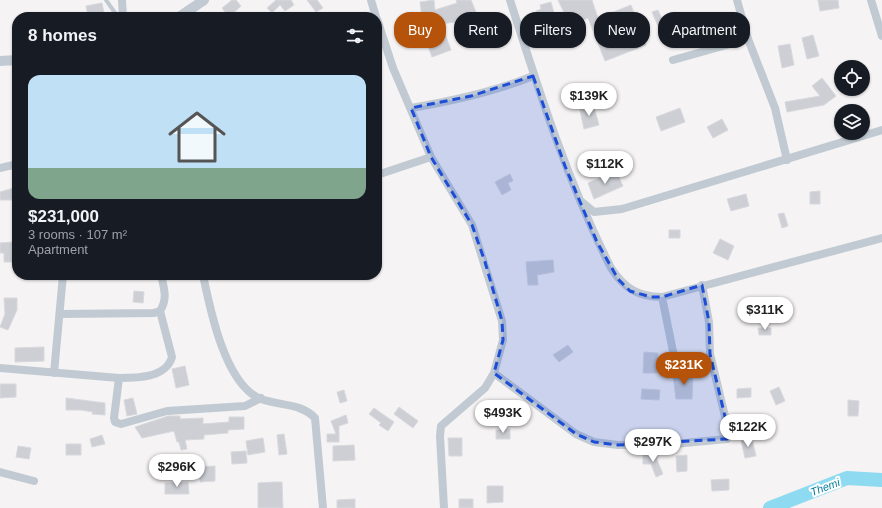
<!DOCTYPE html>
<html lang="en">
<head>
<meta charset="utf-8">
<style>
	:root { --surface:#171b24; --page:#20242c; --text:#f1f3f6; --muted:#9ea1a6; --accent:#b45309 }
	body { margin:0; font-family:Helvetica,sans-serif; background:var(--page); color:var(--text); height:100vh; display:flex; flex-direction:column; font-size:15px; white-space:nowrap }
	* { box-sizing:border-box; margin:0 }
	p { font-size:13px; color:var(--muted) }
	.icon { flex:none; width:22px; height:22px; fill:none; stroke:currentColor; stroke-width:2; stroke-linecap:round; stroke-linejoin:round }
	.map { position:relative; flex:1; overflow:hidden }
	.sheet { position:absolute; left:12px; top:12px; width:370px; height:268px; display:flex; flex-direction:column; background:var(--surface); border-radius:16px; box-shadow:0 1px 3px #0004 }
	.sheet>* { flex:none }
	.hud { position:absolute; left:394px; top:12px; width:380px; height:36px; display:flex; gap:8px }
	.controls { position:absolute; left:834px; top:60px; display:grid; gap:8px }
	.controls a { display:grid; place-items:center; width:36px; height:36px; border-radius:50%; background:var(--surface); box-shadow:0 1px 3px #0004; font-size:20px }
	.price { position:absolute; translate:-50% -34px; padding:0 9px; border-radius:14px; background:#fff; color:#222; font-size:13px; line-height:26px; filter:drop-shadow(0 1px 2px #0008) }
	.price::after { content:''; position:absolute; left:50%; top:24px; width:12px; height:9px; margin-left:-6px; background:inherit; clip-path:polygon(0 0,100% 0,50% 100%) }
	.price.on { background:var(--accent); color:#fff }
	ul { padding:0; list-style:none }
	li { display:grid; align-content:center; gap:8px; height:212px; padding:0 16px }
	li span { display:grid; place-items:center; height:124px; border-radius:12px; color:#555 }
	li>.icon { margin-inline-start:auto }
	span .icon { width:72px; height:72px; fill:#fffc; stroke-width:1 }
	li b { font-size:17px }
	h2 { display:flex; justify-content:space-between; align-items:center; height:48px; padding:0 16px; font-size:17px }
	.pill { padding:0 14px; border-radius:16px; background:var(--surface); box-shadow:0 1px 3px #0004; font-size:14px; line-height:36px }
	.pill.on { background:var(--accent); color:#fff }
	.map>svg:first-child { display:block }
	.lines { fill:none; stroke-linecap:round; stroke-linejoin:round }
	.river { stroke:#8edaf0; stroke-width:14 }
	.building { fill:#cdcfd5; stroke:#d7d9de }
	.service { stroke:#c1cad2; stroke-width:4 }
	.minor { stroke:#c1cad2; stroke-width:8 }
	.tertiary { stroke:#c1cad2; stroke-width:10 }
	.marked { fill:#1d4ed8; fill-opacity:0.2; stroke:#1d4ed8; stroke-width:3; stroke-dasharray:8 5; stroke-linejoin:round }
	.labels { text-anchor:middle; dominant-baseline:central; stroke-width:4; stroke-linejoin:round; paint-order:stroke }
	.water-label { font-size:11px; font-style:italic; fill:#097c9d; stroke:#fff }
</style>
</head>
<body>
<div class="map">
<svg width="882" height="508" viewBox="0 0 882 508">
	<rect width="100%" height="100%" fill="#f5f3f3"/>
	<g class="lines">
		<path class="river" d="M770 508 847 478 882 480"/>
	</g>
	<path class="building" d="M232 0H236L241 6 229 17 222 8Z
		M276 0H291L294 5 285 11 280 5 272 13 267 8Z
		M307 0H317L323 8 316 12Z
		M434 0 435 10 457 3 456 0H471L476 12 455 21 456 22 423 26 420 2Z
		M558 0H592L598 18 631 5 646 45 605 61 588 18 570 25Z
		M818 0H838L839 8 820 11Z
		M551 2 557 24 544 28 542 19H538L536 11 541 9 540 5Z
		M102 3 104 13 88 16 86 6Z
		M658 10 664 24 658 26 652 12Z
		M444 31 451 50 432 57 425 38Z
		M813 35 819 56 807 59 802 38Z
		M790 44 794 65 782 68 778 46Z
		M822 78 836 96 824 105 787 112 785 102 820 96 812 86Z
		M586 105V108L594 107 599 125 584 129 579 106Z
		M680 108 685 122 661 131 656 117Z
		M722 119 728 130 713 138 707 127Z
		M616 171 623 186 594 199 588 183Z
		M510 174 513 181 508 183 511 190 502 195 495 182Z
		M17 187V200H0V192Z
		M820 191V204H810V192Z
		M746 194 749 206 731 211 727 199Z
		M784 213 788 226 782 228 778 214Z
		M669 230H680V238H669Z
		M720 239 734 246 728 260 713 253Z
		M13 242V262H4V253H0V243Z
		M553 260 554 272 537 275 538 285H528L526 262Z
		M134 291 144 292 143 303 133 302Z
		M4 298H17V310L8 330 0 327 5 314Z
		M758 328H771V335H759Z
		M568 345 573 352 559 362 553 355Z
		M44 347V361L15 362V348Z
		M644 352 658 353 657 373H643Z
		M185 366 189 385 176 388 172 369Z
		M682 373 693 374 692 399H676L673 375 678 376Z
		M0 384H16V397L0 398Z
		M779 387 785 401 776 405 770 391Z
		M751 388V397L737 398V389Z
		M642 389 660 390 659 400 641 399Z
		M344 390 347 401 340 403 337 392Z
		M66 398 105 403V415L92 414 93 412 81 410H66Z
		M133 398 137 414 127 416 124 400Z
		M848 400 859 401 858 416H848Z
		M399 407 418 421 413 428 394 414Z
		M374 408 394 422 388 431 379 425 381 423 369 414Z
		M346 415 348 423 339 426V442H327V434H336L331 421Z
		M168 416H180V419L203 418V424L229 422V417H244V429L228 430V433L204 435V439L185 440 187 449 181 450 179 442H177L174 431 142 438 135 427Z
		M510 429V439H496V430Z
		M284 434 287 454 279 455 277 435Z
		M102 435 105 444 92 447 90 439Z
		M263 438 265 452 248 455 246 441Z
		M448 438H462V456H449Z
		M752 439 756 456 745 458 741 441Z
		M66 444H81V455H66Z
		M354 445 355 460 333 461V446Z
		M18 446 31 448 29 459 16 457Z
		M246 451 247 463 232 464 231 452Z
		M657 453V460L663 474 656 477 651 464H643V454Z
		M687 455V471L677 472 676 456Z
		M215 466V481L200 482 199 467Z
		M729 479V490L712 491 711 480Z
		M188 482 189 494H165V483Z
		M274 482H282L283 508H258V483Z
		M487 486H503V502L487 503Z
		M355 499V508H337V500Z
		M459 499H473V508H459Z"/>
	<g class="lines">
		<path class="service" d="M106 0 118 17"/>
		<path class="minor" d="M122 0 123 17
			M371 0 376 17
			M510 0C539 91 568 183 611 268 624 288 638 297 662 297L882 238
			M737 0 748 39 775 108 787 160
			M871 0 882 36
			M377 19 393 68 431 157 472 225 502 321 503 340 494 373 485 388 441 426 440 436 444 508
			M673 60 748 39
			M411 108C452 101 494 92 533 76
			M0 168 17 164
			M377 175 431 157
			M582 202 594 212 622 209 882 130
			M203 275C210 309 225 385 261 399 280 406 301 403 315 418L323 508
			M662 297 677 371
			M60 314 154 313 160 311C168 299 164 288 161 275
			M0 368 119 378C137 378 166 378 172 357L160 311
			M54 373 63 275
			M494 373 576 434 594 442 618 445 674 444 727 439 729 433 710 354 709 322 702 285
			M119 378 114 418 115 422 121 424 167 411 245 406 261 398
			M0 472 34 481"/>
		<path class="tertiary" d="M179 17 204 0
			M0 61 17 60"/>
	</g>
	<path class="marked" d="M533 76 565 166 597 242 618 279 630 291 651 297H662L702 285 709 322 710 354 729 433 727 439 618 445 594 442 576 434 494 373 503 340 502 321 485 262 472 225 431 157 411 108 471 96Z"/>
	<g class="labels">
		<g class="water-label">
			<text transform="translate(825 487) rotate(-21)">Themi</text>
		</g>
	</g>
</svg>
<div class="controls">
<a><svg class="icon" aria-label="locate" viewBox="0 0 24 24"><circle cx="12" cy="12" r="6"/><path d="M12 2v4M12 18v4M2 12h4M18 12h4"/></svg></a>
<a><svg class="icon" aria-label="layers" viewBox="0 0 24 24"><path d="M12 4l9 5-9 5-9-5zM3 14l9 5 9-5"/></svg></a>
</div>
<b class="price" style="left:589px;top:117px">$139K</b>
<b class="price" style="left:605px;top:185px">$112K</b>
<b class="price" style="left:765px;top:331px">$311K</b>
<b class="price on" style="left:684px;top:386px">$231K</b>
<b class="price" style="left:503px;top:434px">$493K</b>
<b class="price" style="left:748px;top:448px">$122K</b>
<b class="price" style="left:653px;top:463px">$297K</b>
<b class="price" style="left:177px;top:488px">$296K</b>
<div class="hud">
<a class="pill on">Buy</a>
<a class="pill">Rent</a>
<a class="pill">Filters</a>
<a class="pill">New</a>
<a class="pill">Apartment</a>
</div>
<section class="sheet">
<h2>8 homes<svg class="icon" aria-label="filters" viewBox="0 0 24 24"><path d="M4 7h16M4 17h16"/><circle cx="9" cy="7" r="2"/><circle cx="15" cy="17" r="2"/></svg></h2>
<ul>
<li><span style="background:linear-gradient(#bfe0f5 75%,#7fa58c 0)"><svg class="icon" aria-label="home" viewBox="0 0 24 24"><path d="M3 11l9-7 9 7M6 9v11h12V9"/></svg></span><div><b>$231,000</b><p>3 rooms · 107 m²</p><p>Apartment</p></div></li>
</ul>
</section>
</div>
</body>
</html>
